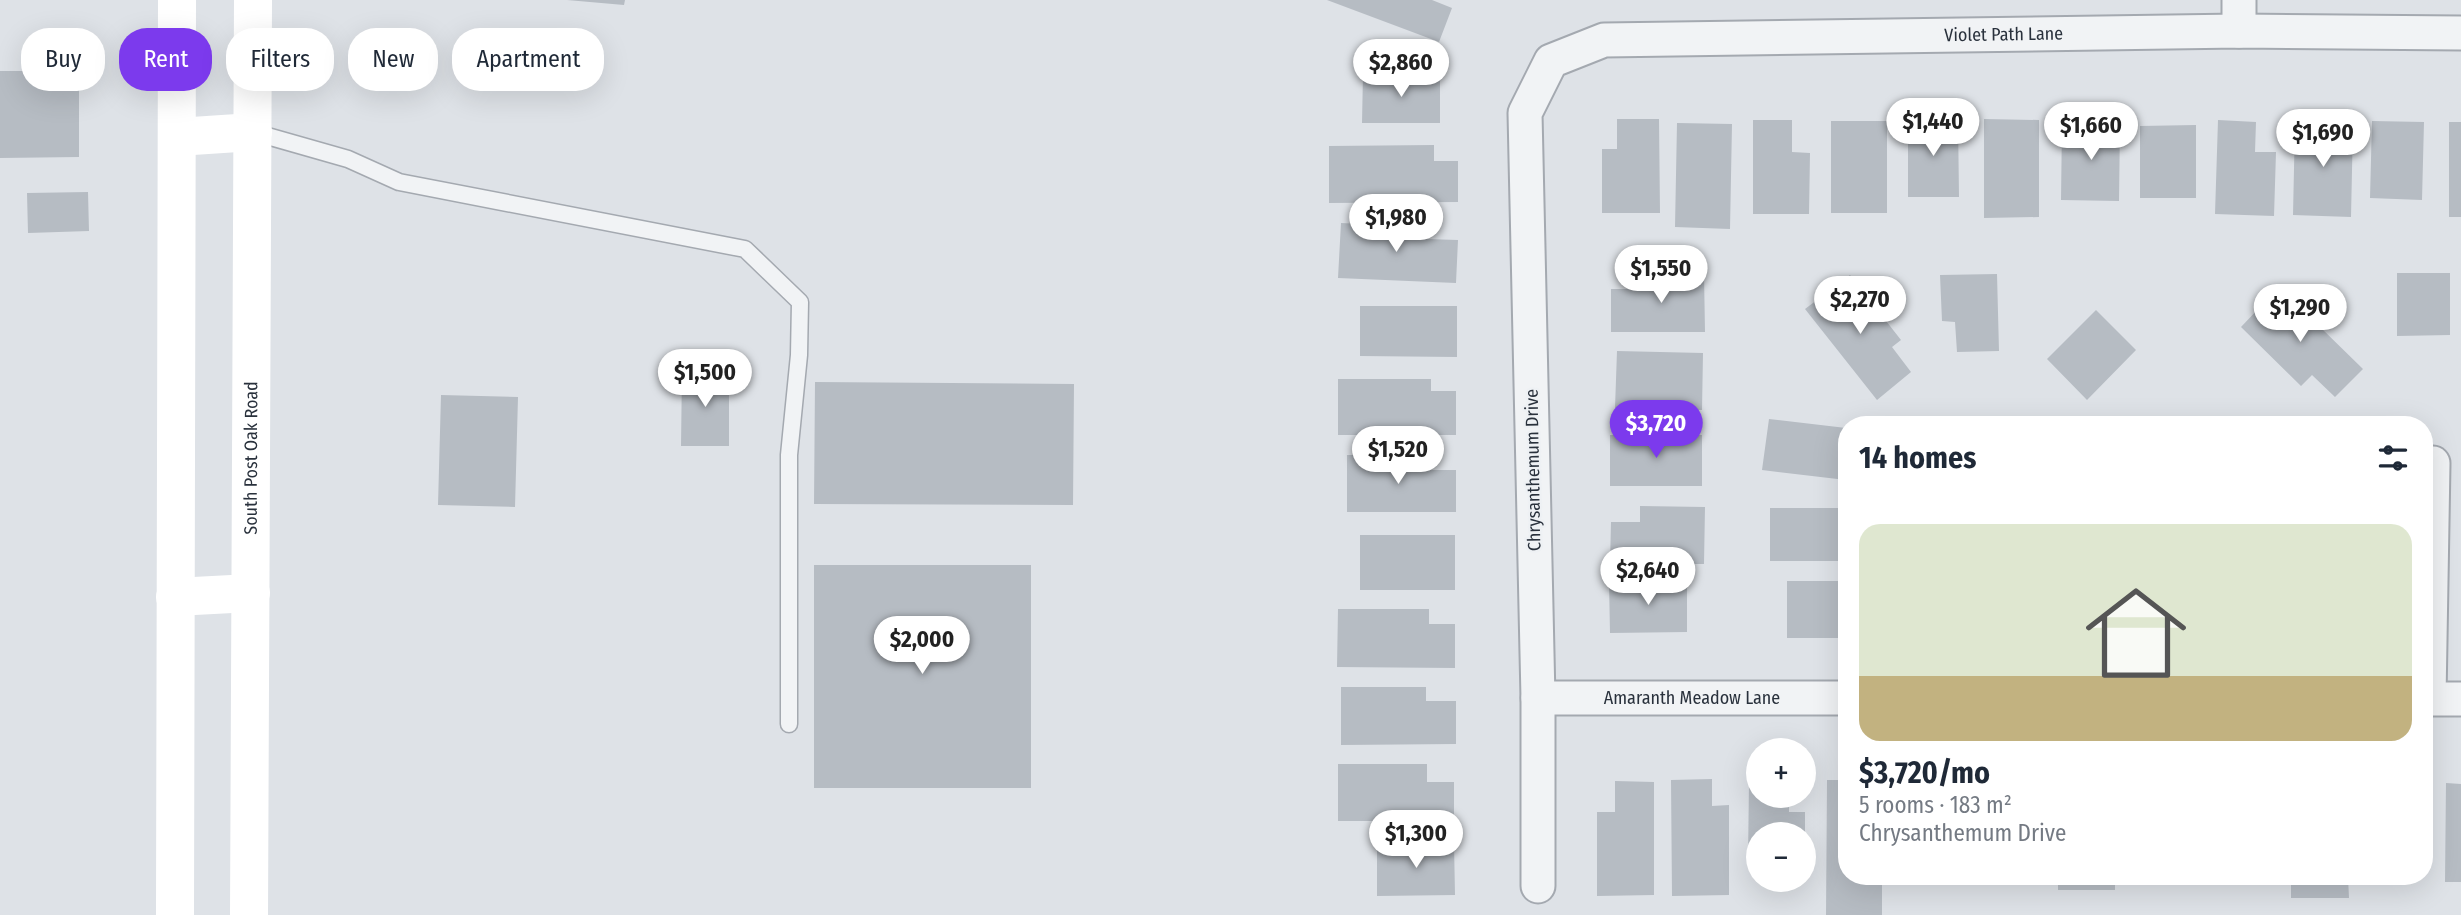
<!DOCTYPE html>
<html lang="en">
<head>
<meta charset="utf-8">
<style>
	:root { --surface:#fff; --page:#f2f2f3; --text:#1f2937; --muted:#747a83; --line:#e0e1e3; --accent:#7c3aed }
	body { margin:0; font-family:"Fira Sans Condensed",sans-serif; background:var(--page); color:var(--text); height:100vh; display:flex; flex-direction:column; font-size:26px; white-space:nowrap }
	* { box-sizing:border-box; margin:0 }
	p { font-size:23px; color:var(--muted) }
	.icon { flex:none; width:38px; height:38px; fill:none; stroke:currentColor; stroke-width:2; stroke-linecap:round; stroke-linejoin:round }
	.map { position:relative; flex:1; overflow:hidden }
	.sheet { position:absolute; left:1838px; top:416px; width:595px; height:469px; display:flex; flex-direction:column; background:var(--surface); border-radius:28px; box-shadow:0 7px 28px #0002 }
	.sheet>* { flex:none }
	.top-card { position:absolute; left:21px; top:28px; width:665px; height:63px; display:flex; gap:14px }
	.fabs { position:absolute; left:1746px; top:738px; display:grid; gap:14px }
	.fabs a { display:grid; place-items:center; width:70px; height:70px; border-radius:50%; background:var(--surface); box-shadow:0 7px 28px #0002; font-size:35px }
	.price { position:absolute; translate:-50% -60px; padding:0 16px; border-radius:24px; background:#fff; color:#222; font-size:23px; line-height:46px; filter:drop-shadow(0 2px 4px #0008) }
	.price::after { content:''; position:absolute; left:50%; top:42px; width:21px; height:16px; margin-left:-10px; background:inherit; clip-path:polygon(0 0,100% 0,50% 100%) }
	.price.current { background:var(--accent); color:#fff }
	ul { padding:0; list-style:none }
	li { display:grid; align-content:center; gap:14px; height:371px; padding:0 21px }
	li+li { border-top:2px solid var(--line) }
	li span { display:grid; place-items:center; height:217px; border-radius:21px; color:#555 }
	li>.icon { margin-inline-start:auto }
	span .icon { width:126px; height:126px; fill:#fffc; stroke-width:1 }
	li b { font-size:30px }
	h2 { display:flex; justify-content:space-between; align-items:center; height:84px; padding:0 21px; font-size:30px }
	.tag { padding:0 24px; border-radius:28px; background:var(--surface); box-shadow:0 7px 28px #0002; font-size:24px; line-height:63px }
	.tag.current { background:var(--accent); color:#fff }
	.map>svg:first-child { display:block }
	.building { fill:#b6bcc3 }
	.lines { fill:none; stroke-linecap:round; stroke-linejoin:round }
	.lane-casing { stroke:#a4a9b0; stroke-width:19 }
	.street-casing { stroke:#a4a9b0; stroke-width:37 }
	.lane { stroke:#f1f3f5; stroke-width:16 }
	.street { stroke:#f1f3f5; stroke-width:33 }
	.secondary { stroke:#fff; stroke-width:38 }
	.labels { text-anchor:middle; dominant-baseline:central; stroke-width:5; stroke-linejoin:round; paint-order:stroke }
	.street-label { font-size:18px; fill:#29313c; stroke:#eef1f4 }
</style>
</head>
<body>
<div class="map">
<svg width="2461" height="915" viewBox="0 0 2461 915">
	<rect width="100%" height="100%" fill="#dee2e7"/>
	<path class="building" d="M567 0H625L624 5Z
		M1327 0H1432L1452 8 1439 42Z
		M0 71H79V157L0 158Z
		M1363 74H1440V123H1362Z
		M1617 119H1659L1660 213H1602V149H1617Z
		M1908 119 1958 120 1959 197H1908Z
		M1984 119 2039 120V217L1984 218Z
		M1753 120H1792V152L1810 153 1809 214H1753Z
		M2218 120 2256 122 2255 152H2276L2274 216 2215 214Z
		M1831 121H1887V213H1831Z
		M2372 121 2424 122 2422 200 2370 198Z
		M2295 122 2353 124 2351 217 2293 215Z
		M2449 122H2461V217H2449Z
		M1677 123 1732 124 1730 229 1675 227Z
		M2062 124H2120L2119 201 2061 200Z
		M2196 125V198H2140V126Z
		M1434 145V161H1458V202L1329 203V146Z
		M88 192 89 231 28 233 27 193Z
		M1341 223 1427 227 1426 239 1458 240 1456 283 1338 278Z
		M2397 273H2450V335L2397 336Z
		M1640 274H1704L1705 332H1611V289H1640Z
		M1997 274 1999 351 1957 352 1955 322 1942 321 1940 275Z
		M1850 275 1901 340 1892 347 1911 372 1877 400 1805 309Z
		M2279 287 2363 369 2335 397 2312 375 2301 386 2241 327Z
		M1360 306H1457V357L1360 356Z
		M2096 310 2136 350 2087 400 2047 359Z
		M1617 351 1703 353 1702 410 1615 408Z
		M682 371H729V446H681Z
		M1338 379H1431V391H1456V435H1338Z
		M815 382 1074 384 1073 505 814 504Z
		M441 395 518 397 515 507 438 505Z
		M1769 419 1846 428V480L1762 470Z
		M1610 435H1702V486H1610Z
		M1347 455H1419V470H1456V512H1347Z
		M1640 506 1705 507 1704 564H1610L1611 522H1640Z
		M1770 508H1846V561H1770Z
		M1360 535H1455V590H1360Z
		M814 565H1031V788H814Z
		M1687 581V632L1610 633 1609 582Z
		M1787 581H1846V638H1787Z
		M1338 609H1429V624H1455V668L1337 667Z
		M1341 687H1426V701H1456V744L1341 745Z
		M1338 764H1427V782H1454V821H1338Z
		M1712 779V806L1729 805V895L1672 896 1671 780Z
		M1827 780H1846V877H1882V915H1826Z
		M1615 781 1654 782V895L1597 896V812H1615Z
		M1749 782H1759V796H1789V812H1805V835H1759V859H1748Z
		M2446 783 2461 784V882H2445Z
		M1454 844 1455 895 1377 896V845Z
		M2058 877H2115V890H2058Z
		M2291 877H2348L2349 898H2291Z"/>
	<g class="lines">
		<g class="lane-casing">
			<path id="lane" d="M253 132 348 159 399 182 745 249 800 302 799 355 789 455V724"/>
		</g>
		<g class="street-casing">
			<g id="street">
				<path d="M2239 0V31"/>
				<path id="s1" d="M1538 698H1846"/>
				<path d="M2424 699H2461"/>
				<path d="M2429 699 2433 463"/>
				<path id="s2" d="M1538 886V698L1525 113 1551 61 1604 40 2239 31 2461 33"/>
			</g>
		</g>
		<use href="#lane" class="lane"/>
		<use href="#street" class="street"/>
		<g class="secondary">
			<path d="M177 137 253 132"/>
			<path d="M175 597 251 593"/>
			<path d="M175 915 177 0"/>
			<path id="s3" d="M249 915 253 0"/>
		</g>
	</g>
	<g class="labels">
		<g class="street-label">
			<text stroke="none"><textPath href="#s2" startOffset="1288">Violet Path Lane</textPath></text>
			<text stroke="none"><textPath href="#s3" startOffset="457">South Post Oak Road</textPath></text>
			<text transform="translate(1533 470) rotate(-91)">Chrysanthemum Drive</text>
			<text stroke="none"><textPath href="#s1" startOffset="154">Amaranth Meadow Lane</textPath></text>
		</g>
	</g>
</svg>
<div class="fabs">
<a>+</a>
<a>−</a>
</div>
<b class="price" style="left:1401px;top:99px">$2,860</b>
<b class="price" style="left:1933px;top:158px">$1,440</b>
<b class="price" style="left:2091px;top:162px">$1,660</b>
<b class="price" style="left:2323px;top:169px">$1,690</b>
<b class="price" style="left:1396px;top:254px">$1,980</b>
<b class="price" style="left:1661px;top:305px">$1,550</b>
<b class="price" style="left:1860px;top:336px">$2,270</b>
<b class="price" style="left:2300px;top:344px">$1,290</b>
<b class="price" style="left:705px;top:409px">$1,500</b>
<b class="price current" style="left:1656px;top:460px">$3,720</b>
<b class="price" style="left:1398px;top:486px">$1,520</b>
<b class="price" style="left:1648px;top:607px">$2,640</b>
<b class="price" style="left:922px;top:676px">$2,000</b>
<b class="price" style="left:1416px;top:870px">$1,300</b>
<div class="top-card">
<a class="tag">Buy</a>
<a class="tag current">Rent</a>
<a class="tag">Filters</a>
<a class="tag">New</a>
<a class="tag">Apartment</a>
</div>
<section class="sheet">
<h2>14 homes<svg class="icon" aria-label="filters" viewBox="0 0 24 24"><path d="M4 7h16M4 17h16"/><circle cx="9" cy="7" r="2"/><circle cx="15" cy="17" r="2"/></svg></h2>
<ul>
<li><span style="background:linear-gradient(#dfe7d0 70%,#c2b280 0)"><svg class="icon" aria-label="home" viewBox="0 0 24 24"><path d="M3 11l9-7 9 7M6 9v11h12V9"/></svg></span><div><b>$3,720/mo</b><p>5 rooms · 183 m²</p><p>Chrysanthemum Drive</p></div></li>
</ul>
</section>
</div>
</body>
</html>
